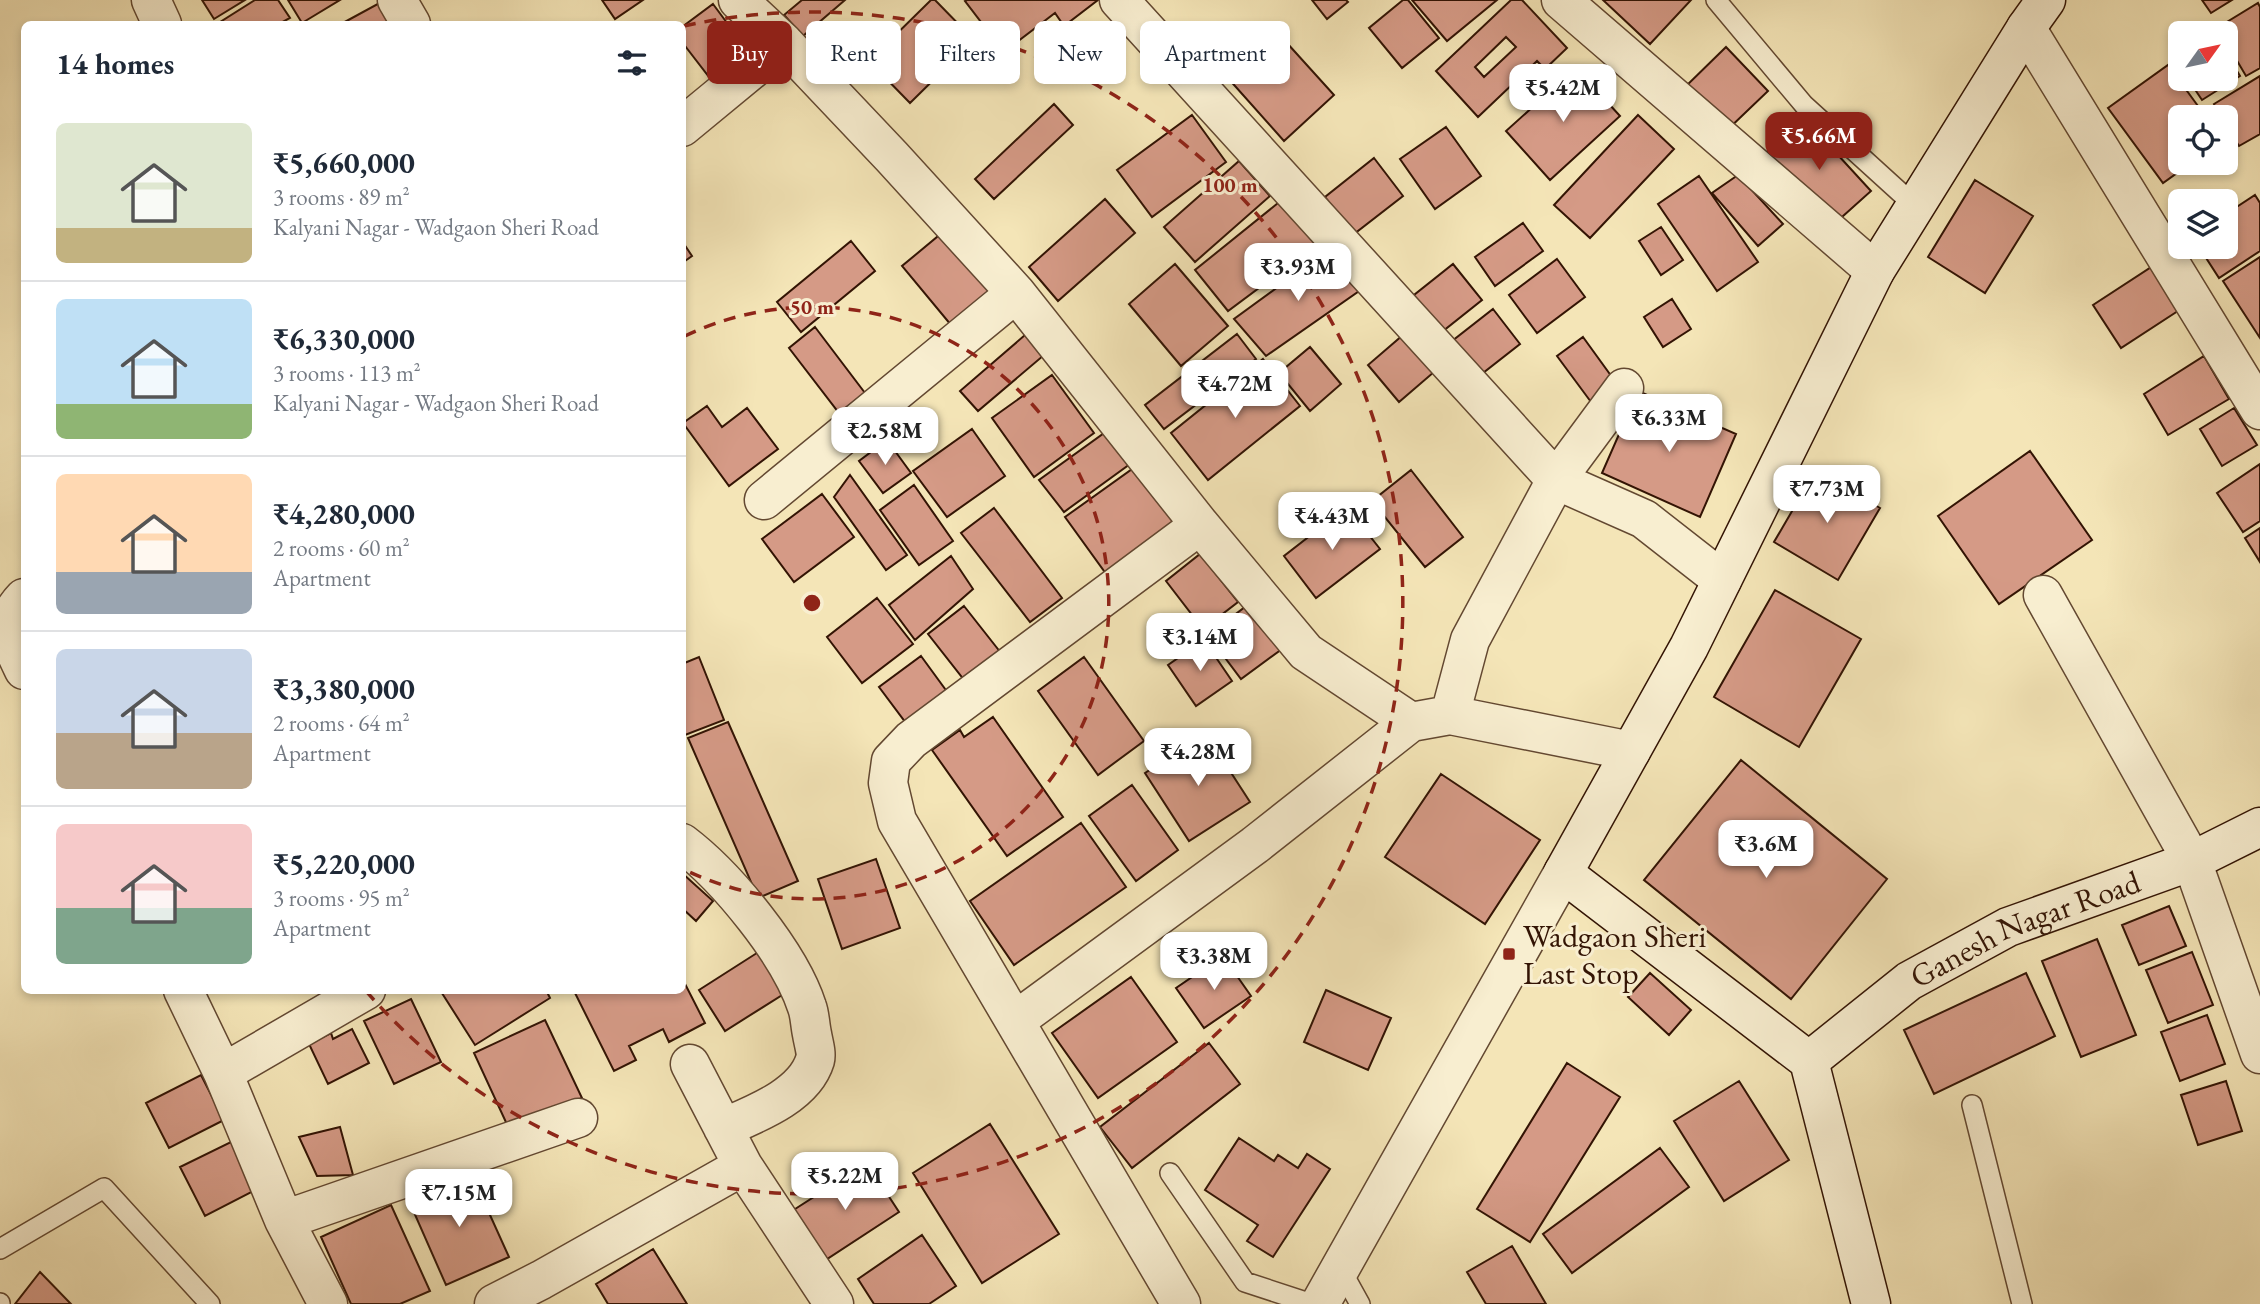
<!DOCTYPE html>
<html lang="en">
<head>
<meta charset="utf-8">
<style>
	:root { --surface:#fff; --page:#f6f6f7; --text:#1f2937; --muted:#747a83; --line:#e0e1e3; --accent:#8f2418 }
	body { margin:0; font-family:"EB Garamond",serif; background:var(--page); color:var(--text); height:100vh; display:flex; flex-direction:column; font-size:26px; white-space:nowrap }
	* { box-sizing:border-box; margin:0 }
	p { font-size:23px; color:var(--muted) }
	.icon { flex:none; width:38px; height:38px; fill:none; stroke:currentColor; stroke-width:2; stroke-linecap:round; stroke-linejoin:round }
	.map { position:relative; flex:1; overflow:hidden }
	.side { position:absolute; left:21px; top:21px; width:665px; height:973px; display:flex; flex-direction:column; background:var(--surface); border-radius:10px; box-shadow:0 4px 10px #0003 }
	.side>* { flex:none }
	.top-card { position:absolute; left:707px; top:21px; width:665px; height:63px; display:flex; gap:14px }
	.needle { width:46px; rotate:57deg }
	.tools { position:absolute; left:2168px; top:21px; display:grid; gap:14px }
	.tools a { display:grid; place-items:center; width:70px; height:70px; border-radius:10px; background:var(--surface); box-shadow:0 4px 10px #0003; font-size:35px }
	.price { position:absolute; translate:-50% -60px; padding:0 16px; border-radius:14px; background:#fff; color:#222; font-size:23px; line-height:46px; filter:drop-shadow(0 2px 4px #0008) }
	.price::after { content:''; position:absolute; left:50%; top:42px; width:21px; height:16px; margin-left:-10px; background:inherit; clip-path:polygon(0 0,100% 0,50% 100%) }
	.price.on { background:var(--accent); color:#fff }
	ul { padding:0; list-style:none }
	li { display:flex; align-items:center; gap:21px; height:175px; padding:0 35px }
	li+li { border-top:2px solid var(--line) }
	li span { display:grid; place-items:center; flex:none; width:196px; height:140px; border-radius:10px; color:#555 }
	li>.icon { margin-inline-start:auto }
	span .icon { width:84px; height:84px; fill:#fffc; stroke-width:1 }
	li b { font-size:30px }
	h2 { display:flex; justify-content:space-between; align-items:center; height:84px; padding:0 35px; font-size:30px }
	.pill { padding:0 24px; border-radius:10px; background:var(--surface); box-shadow:0 4px 10px #0003; font-size:24px; line-height:63px }
	.pill.on { background:var(--accent); color:#fff }
	.map>svg:first-child { display:block }
	.building { fill:#d59a86; stroke:#331404; stroke-width:2; fill-rule:evenodd }
	.lines { fill:none; stroke-linecap:round; stroke-linejoin:round }
	.lane-casing { stroke:#634831; stroke-width:22 }
	.street-casing { stroke:#634831; stroke-width:41 }
	.secondary-casing { stroke:#331404; stroke-width:41 }
	.lane { stroke:#f8eed0; stroke-width:19 }
	.street { stroke:#f8eed0; stroke-width:38 }
	.secondary { stroke:#f8eed0; stroke-width:38 }
	.ring { fill:none; stroke:#8f2418; stroke-width:3.5; stroke-dasharray:12 9 }
	.poi-dot { fill:#8f2418; stroke:#f8eed0; stroke-width:2.5 }
	.labels { text-anchor:middle; dominant-baseline:central; stroke-width:6; stroke-linejoin:round; paint-order:stroke }
	.street-label { font-size:32px; fill:#331404; stroke:#f8eed0 }
	.poi-label { font-size:32px; fill:#331404; stroke:#f8eed0; text-anchor:start }
	.centre { fill:#8f2418; stroke:#f8eed0; stroke-width:3.5 }
	.ring-label { font-size:21px; text-anchor:middle; font-weight:bold; fill:#8f2418; stroke:#f8eed0; stroke-width:6; stroke-linejoin:round; paint-order:stroke }
</style>
</head>
<body>
<div class="map">
<svg width="2260" height="1304" viewBox="0 0 2260 1304">
	<rect width="100%" height="100%" fill="#f4e5b7"/>
	<filter id="stains"><feTurbulence type="fractalNoise" baseFrequency=".00286" numOctaves="4"/><feColorMatrix values="0 0 0 0 .2 0 0 0 0 .09 0 0 0 0 .02 0 0 0 .5 -.17"/></filter>
	<radialGradient id="worn" r=".72"><stop offset=".6" stop-color="#630" stop-opacity="0"/><stop offset="1" stop-color="#630" stop-opacity=".3"/></radialGradient>
	<path class="building" d="M202 0H245L214 19Z
		M255 0H278L290 18 279 24H217Z
		M288 0H340L302 23Z
		M385 0 399 24H341Z
		M602 0H643L615 19Z
		M802 0H845L803 36 784 15Z
		M931 0H935L974 40 910 103 869 61Z
		M967 0H1098L1064 26 1055 13 1004 52 965 1Z
		M1312 0H1346L1348 2 1327 19Z
		M1403 0H1408L1439 38 1402 68 1369 28Z
		M1412 0H1497L1447 41Z
		M1511 0H1522L1567 48 1545 69 1537 61 1478 117 1436 71ZM1506 37 1516 47 1484 77 1475 67Z
		M1603 0H1691L1650 44Z
		M2202 0H2232L2211 13Z
		M2258 3 2260 7V68L2246 76 2226 42V33H2220L2217 28Z
		M713 4 753 58 716 86 682 42V27Z
		M1277 32 1334 95 1284 141 1227 77Z
		M1726 47 1768 91 1723 134 1682 90Z
		M2180 51V67L2173 56Z
		M2226 53 2240 76 2202 100 2188 79H2226Z
		M2168 65 2206 117H2180V163H2191L2163 183 2108 108Z
		M1576 68 1620 116 1550 180 1506 131Z
		M2260 76V134L2239 146 2226 125V117H2221L2214 104Z
		M1054 104 1073 125 994 199 975 179Z
		M1192 115 1226 162 1152 217 1117 170Z
		M1638 115 1674 149 1590 238 1554 205Z
		M1804 118 1871 191 1833 225 1767 152Z
		M1446 127 1481 176 1435 209 1400 159Z
		M1374 158 1403 196 1354 234 1325 197Z
		M1239 161 1270 196 1195 262 1164 227Z
		M1738 175 1783 224 1758 246 1712 193Z
		M1699 176 1758 262 1717 291 1658 204Z
		M1975 180 2033 216 1985 293 1928 257Z
		M2255 195 2260 203V251L2219 278 2199 247H2226V214Z
		M1105 199 1135 233 1058 301 1029 267Z
		M1283 199 1318 244 1228 311 1195 270Z
		M1523 223 1543 251 1495 286 1475 257Z
		M1661 227 1683 260 1661 275 1639 241Z
		M943 232 997 296 956 331 902 266Z
		M682 241 692 256 682 263Z
		M851 241 875 271 801 332 777 302Z
		M1330 249 1362 289 1266 356 1234 319Z
		M2260 257V338L2223 281Z
		M1557 259 1585 297 1537 333 1509 295Z
		M1175 264 1228 326 1181 366 1129 304Z
		M1453 264 1482 300 1438 335 1409 299Z
		M2156 264 2184 307 2121 348 2093 305Z
		M1672 299 1691 329 1663 347 1644 317Z
		M1493 309 1520 344 1474 380 1447 345Z
		M815 327 865 393 839 413 789 348Z
		M1032 329 1050 350 978 411 960 391Z
		M1237 334 1256 359 1164 429 1145 405Z
		M1403 335 1434 372 1399 402 1368 365Z
		M1583 337 1617 384 1591 402 1557 356Z
		M1310 347 1341 384 1310 411 1279 373Z
		M2204 356 2229 399 2168 435 2144 394Z
		M1263 359 1300 406 1208 480 1171 433Z
		M1052 375 1094 433 1034 477 992 418Z
		M1638 391 1736 434 1700 517 1602 473Z
		M707 406 722 427 747 408 778 449 729 486 683 423Z
		M2234 408 2257 445 2222 466 2200 429Z
		M972 429 1005 476 947 517 913 471Z
		M1107 431 1130 464 1064 512 1039 480Z
		M887 440 911 473 883 493 859 461Z
		M2030 451 2092 540 1999 604 1938 516Z
		M1142 462 1188 527 1112 582 1065 517Z
		M2260 464V521L2243 532 2217 493Z
		M1411 470 1463 537 1425 567 1372 501Z
		M1816 470 1880 508 1838 580 1774 542Z
		M850 475 907 555 886 570 834 497Z
		M914 485 953 541 919 565 880 510Z
		M822 494 854 537 794 582 762 539Z
		M1347 507 1380 549 1316 598 1284 556Z
		M994 508 1062 598 1030 622 961 533Z
		M2260 528V562L2245 538Z
		M1200 554 1238 602 1203 629 1166 581Z
		M951 556 973 589 915 640 889 605Z
		M1775 590 1861 639 1799 747 1714 697Z
		M877 598 913 644 862 683 827 637Z
		M1249 604 1282 649 1241 679 1208 635Z
		M964 606 1001 653 965 681 928 634Z
		M1204 640 1232 681 1196 706 1168 665Z
		M921 656 948 693 906 723 879 687Z
		M699 657 724 720 685 735 682 729V664Z
		M1084 657 1144 741 1098 775 1038 691Z
		M993 717 1063 817 1007 856 932 750 960 730 964 737Z
		M728 722 798 881 758 898 688 738Z
		M1206 734 1250 802 1189 841 1145 773Z
		M1741 760 1887 879 1791 999 1644 880Z
		M1441 774 1540 840 1485 924 1385 857Z
		M1132 785 1178 850 1136 881 1089 816Z
		M1081 823 1126 887 1014 965 970 901Z
		M876 859 900 928 842 949 818 879Z
		M682 873 713 901 696 921 682 908Z
		M2169 906 2186 946 2139 965 2122 925Z
		M2097 939 2136 1035 2081 1057 2042 961Z
		M760 951 787 992 725 1031 699 990Z
		M2192 952 2213 1005 2168 1023 2146 970Z
		M1223 956 1251 996 1204 1028 1176 988Z
		M1650 973 1691 1010 1669 1035 1628 997Z
		M2026 973 2055 1036 1934 1094 1904 1030Z
		M1131 977 1177 1042 1098 1098 1052 1033Z
		M682 978 705 1023 669 1042 663 1029 629 1046 636 1060 614 1071 575 993 582 990H682Z
		M440 990H546L550 998 475 1045Z
		M1326 990 1391 1018 1368 1070 1304 1042Z
		M411 999 441 1062 394 1084 364 1021Z
		M2207 1015 2225 1064 2180 1081 2161 1032Z
		M545 1020 582 1098 510 1131 474 1053Z
		M352 1029 369 1063 328 1084 309 1044 331 1033 333 1039Z
		M1209 1043 1240 1084 1132 1168 1100 1127Z
		M1567 1063 1620 1097 1530 1242 1477 1209Z
		M201 1075 224 1120 169 1148 146 1103Z
		M1739 1081 1789 1160 1724 1201 1674 1121Z
		M2226 1081 2242 1131 2198 1145 2181 1095Z
		M990 1124 1059 1234 982 1283 913 1173Z
		M340 1127 353 1175 317 1176 299 1137Z
		M1239 1138 1274 1161 1278 1155 1298 1168 1307 1154 1330 1169 1273 1257 1247 1241 1258 1225 1205 1190Z
		M237 1139 261 1187 205 1216 180 1167Z
		M1660 1148 1689 1187 1572 1273 1543 1234Z
		M867 1163 899 1212 824 1261 792 1211Z
		M471 1173 509 1257 446 1285 409 1201Z
		M391 1205 430 1291 400 1304H351L321 1237Z
		M922 1235 956 1286 929 1304H874L858 1279Z
		M1512 1246 1546 1304H1486L1467 1272Z
		M653 1249 687 1304H608L596 1284Z
		M40 1272 71 1304H15Z"/>
	<g class="lines">
		<g class="lane-casing">
			<path id="lane" d="M1716 0 1804 105 1914 205
				M1972 1105 2022 1304
				M1170 1173 1245 1282 1312 1304
				M0 1249 104 1188 210 1304
				M1340 1268 1360 1304
				M0 1303V1304"/>
		</g>
		<g class="street-casing">
			<path id="street" d="M151 0 162 24
				M397 0 411 24
				M738 0 784 43 892 157 1016 293 1200 525 1306 652 1411 722 1450 715 1631 751
				M1119 0 1556 480 1644 519 1722 580
				M1561 0 1875 271
				M2026 28 2260 410
				M682 127 784 43
				M764 500 1016 293
				M2043 595 2192 861 2260 1054
				M24 598C0 623 9 639 24 670
				M1450 715 1470 640 1556 480 1624 388
				M682 843C727 877 790 954 807 1007 810 1015 810 1025 812 1034 813 1041 817 1053 815 1060 804 1096 755 1114 723 1128
				M183 990 223 1073 284 1220 328 1304
				M1015 1021 1255 845 1411 722
				M690 1064 743 1166 834 1304
				M223 1073 366 990
				M284 1220 578 1118
				M494 1304 541 1280 743 1166
				M1181 1304 897 821 888 783 891 761 911 740 1200 525
				M1320 1304 1563 873"/>
		</g>
		<g class="secondary-casing">
			<g id="secondary">
				<path id="s1" d="M1809 1061 1909 981 2008 927 2192 861 2260 827"/>
				<path d="M1871 1304 1809 1061 1563 873 1689 647 1875 271 2026 28 2046 0"/>
			</g>
		</g>
		<use href="#lane" class="lane"/>
		<use href="#street" class="street"/>
		<use href="#secondary" class="secondary"/>
	</g>
	<g class="ring">
		<path d="M685 336A296 296 0 1 1 685 870"/>
		<path d="M684 26A591 591 0 1 1 366 991"/>
	</g>
	<rect class="poi-dot" x="1502" y="947" width="14" height="14" rx="3.5"/>
	<g class="labels">
		<g class="street-label">
			<text stroke="none"><textPath href="#s1" startOffset="256">Ganesh Nagar Road</textPath></text>
		</g>
		<g class="poi-label">
			<text x="1523" y="936">Wadgaon Sheri<tspan x="1523" dy="37">Last Stop</tspan></text>
		</g>
	</g>
	<circle cx="812" cy="603" r="10" class="centre"/>
	<g class="ring-label">
		<text x="1230" y="192">100 m</text>
		<text x="812" y="314">50 m</text>
	</g>
	<rect width="100%" height="100%" filter="url(#stains)"/>
	<rect width="100%" height="100%" fill="url(#worn)"/>
</svg>
<div class="tools">
<a><svg class="needle" viewBox="-14 -14 28 28"><path d="M0-13l5 13h-10z" fill="#e53935"/><path d="M0 13l5-13h-10z" fill="#747a83"/></svg></a>
<a><svg class="icon" aria-label="locate" viewBox="0 0 24 24"><circle cx="12" cy="12" r="6"/><path d="M12 2v4M12 18v4M2 12h4M18 12h4"/></svg></a>
<a><svg class="icon" aria-label="layers" viewBox="0 0 24 24"><path d="M12 4l9 5-9 5-9-5zM3 14l9 5 9-5"/></svg></a>
</div>
<b class="price" style="left:1563px;top:124px">₹5.42M</b>
<b class="price on" style="left:1819px;top:172px">₹5.66M</b>
<b class="price" style="left:1298px;top:303px">₹3.93M</b>
<b class="price" style="left:1235px;top:420px">₹4.72M</b>
<b class="price" style="left:1669px;top:454px">₹6.33M</b>
<b class="price" style="left:885px;top:467px">₹2.58M</b>
<b class="price" style="left:1827px;top:525px">₹7.73M</b>
<b class="price" style="left:1332px;top:552px">₹4.43M</b>
<b class="price" style="left:1200px;top:673px">₹3.14M</b>
<b class="price" style="left:1198px;top:788px">₹4.28M</b>
<b class="price" style="left:1766px;top:880px">₹3.6M</b>
<b class="price" style="left:1214px;top:992px">₹3.38M</b>
<b class="price" style="left:845px;top:1212px">₹5.22M</b>
<b class="price" style="left:459px;top:1229px">₹7.15M</b>
<div class="top-card">
<a class="pill on">Buy</a>
<a class="pill">Rent</a>
<a class="pill">Filters</a>
<a class="pill">New</a>
<a class="pill">Apartment</a>
</div>
<section class="side">
<h2>14 homes<svg class="icon" aria-label="filters" viewBox="0 0 24 24"><path d="M4 7h16M4 17h16"/><circle cx="9" cy="7" r="2"/><circle cx="15" cy="17" r="2"/></svg></h2>
<ul>
<li><span style="background:linear-gradient(#dfe7d0 75%,#c2b280 0)"><svg class="icon" aria-label="home" viewBox="0 0 24 24"><path d="M3 11l9-7 9 7M6 9v11h12V9"/></svg></span><div><b>₹5,660,000</b><p>3 rooms · 89 m²</p><p>Kalyani Nagar - Wadgaon Sheri Road</p></div></li>
<li><span style="background:linear-gradient(#bfe0f5 75%,#8fb573 0)"><svg class="icon" aria-label="home" viewBox="0 0 24 24"><path d="M3 11l9-7 9 7M6 9v11h12V9"/></svg></span><div><b>₹6,330,000</b><p>3 rooms · 113 m²</p><p>Kalyani Nagar - Wadgaon Sheri Road</p></div></li>
<li><span style="background:linear-gradient(#ffd9b3 70%,#9aa5b1 0)"><svg class="icon" aria-label="home" viewBox="0 0 24 24"><path d="M3 11l9-7 9 7M6 9v11h12V9"/></svg></span><div><b>₹4,280,000</b><p>2 rooms · 60 m²</p><p>Apartment</p></div></li>
<li><span style="background:linear-gradient(#c9d6e8 60%,#b9a48a 0)"><svg class="icon" aria-label="home" viewBox="0 0 24 24"><path d="M3 11l9-7 9 7M6 9v11h12V9"/></svg></span><div><b>₹3,380,000</b><p>2 rooms · 64 m²</p><p>Apartment</p></div></li>
<li><span style="background:linear-gradient(#f6c9c9 60%,#7fa58c 0)"><svg class="icon" aria-label="home" viewBox="0 0 24 24"><path d="M3 11l9-7 9 7M6 9v11h12V9"/></svg></span><div><b>₹5,220,000</b><p>3 rooms · 95 m²</p><p>Apartment</p></div></li>
</ul>
</section>
</div>
</body>
</html>
